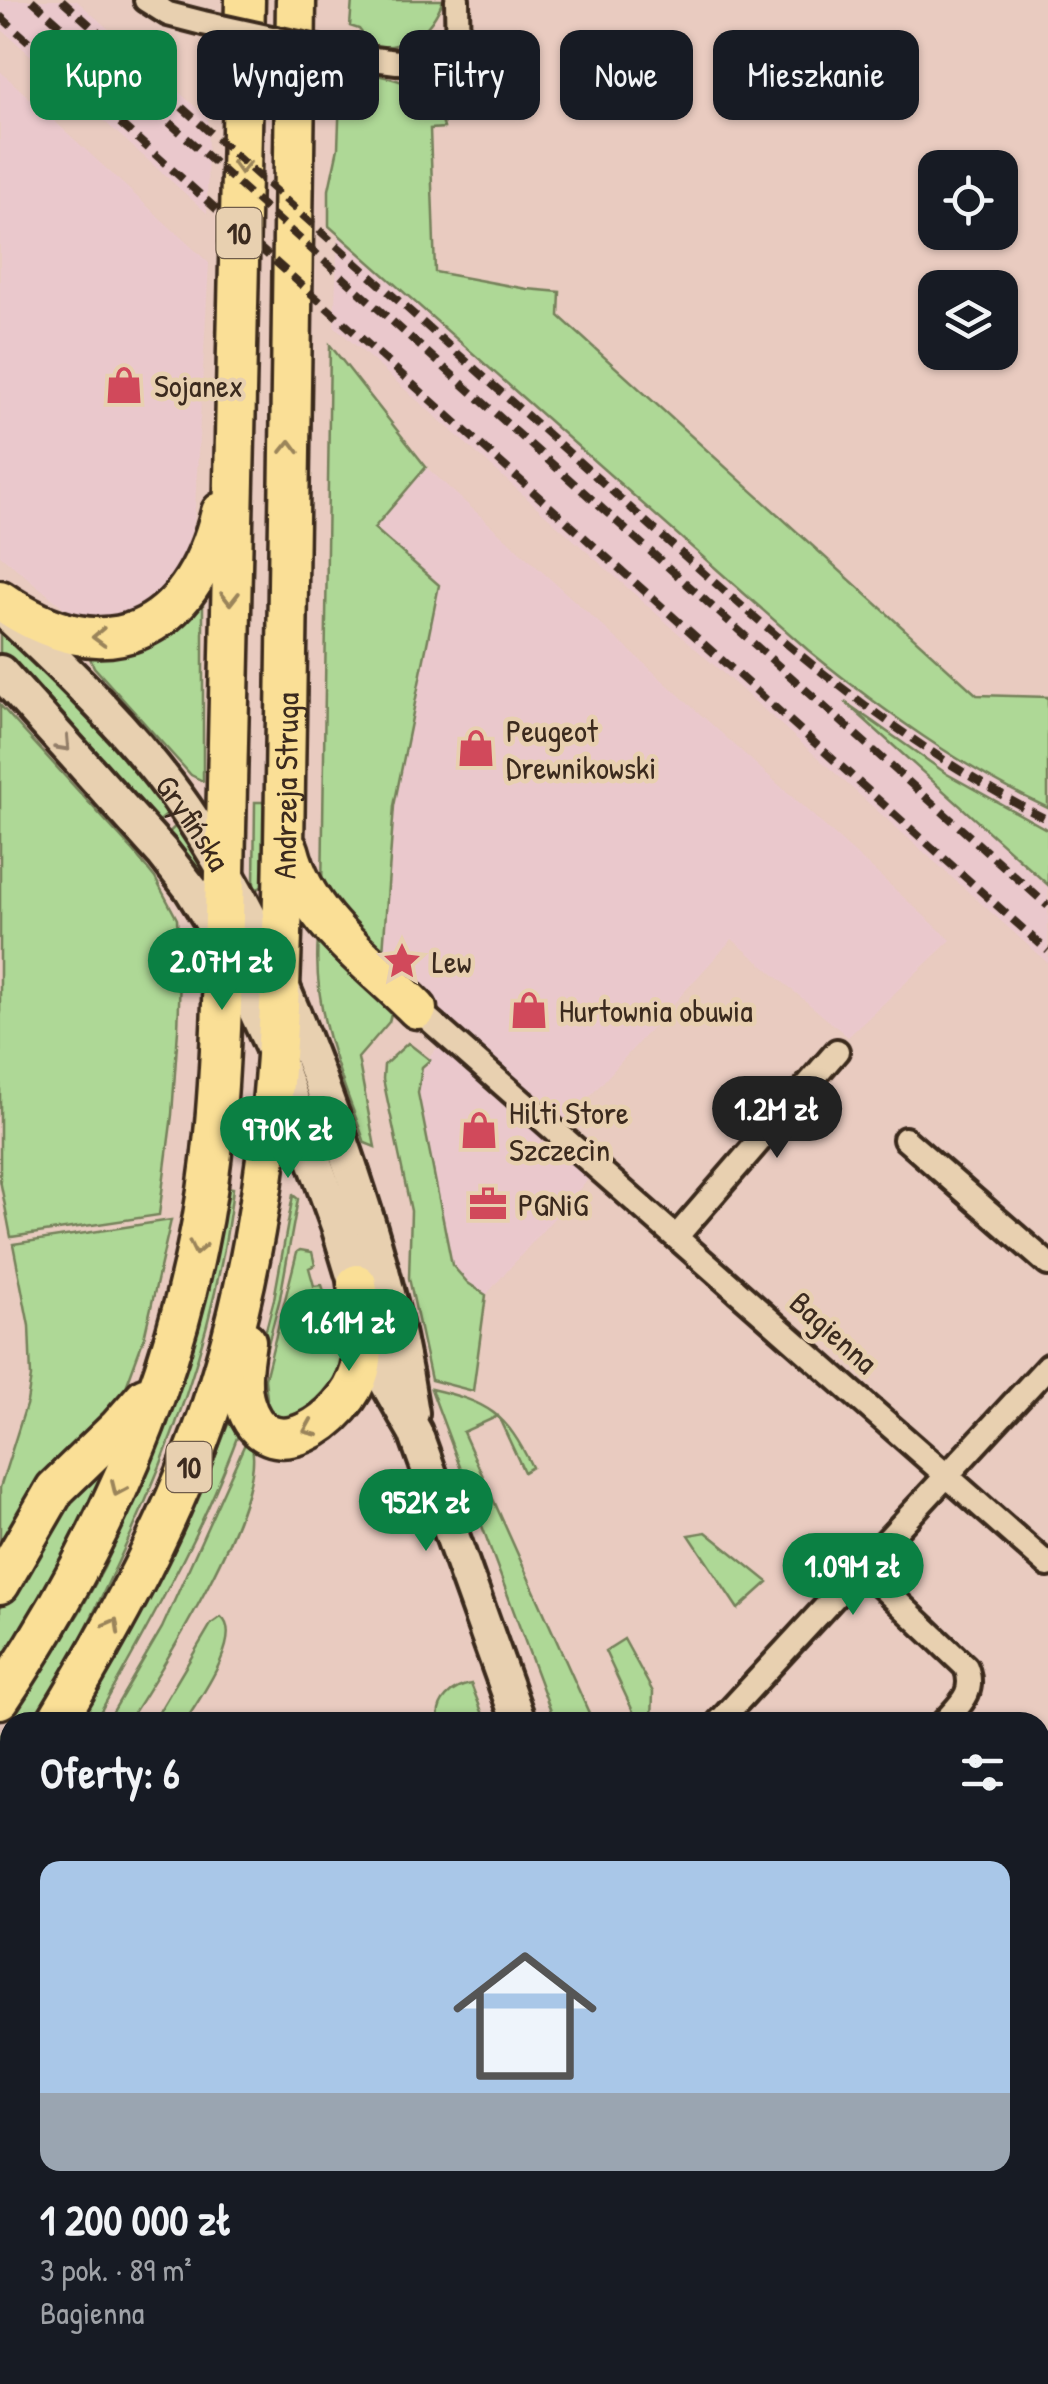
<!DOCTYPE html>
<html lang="pl">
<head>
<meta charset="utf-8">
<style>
	:root { --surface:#171b24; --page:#20242c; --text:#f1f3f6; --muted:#9ea1a6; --line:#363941; --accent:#0b8043 }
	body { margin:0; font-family:"Patrick Hand",sans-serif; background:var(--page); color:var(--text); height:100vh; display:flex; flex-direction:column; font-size:38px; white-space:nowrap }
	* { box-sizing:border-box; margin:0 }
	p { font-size:32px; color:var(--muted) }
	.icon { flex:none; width:55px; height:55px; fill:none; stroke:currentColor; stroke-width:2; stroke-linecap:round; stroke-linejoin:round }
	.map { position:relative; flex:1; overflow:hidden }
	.panel { position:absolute; left:0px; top:1712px; width:1050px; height:672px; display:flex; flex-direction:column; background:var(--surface); border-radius:30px 30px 0 0; box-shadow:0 2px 8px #0004 }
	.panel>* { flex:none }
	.guide { position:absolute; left:30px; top:30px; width:990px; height:90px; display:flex; gap:20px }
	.tools { position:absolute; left:918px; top:150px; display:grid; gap:20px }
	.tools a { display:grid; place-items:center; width:100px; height:100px; border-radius:20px; background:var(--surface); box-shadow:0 2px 8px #0004; font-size:50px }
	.price { position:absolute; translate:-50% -85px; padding:0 22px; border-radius:35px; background:var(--accent); color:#fff; font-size:32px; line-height:65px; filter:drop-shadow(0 2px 5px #0008) }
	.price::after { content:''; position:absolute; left:50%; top:60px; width:30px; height:22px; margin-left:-15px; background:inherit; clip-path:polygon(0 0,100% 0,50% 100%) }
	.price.selected { background:#222; color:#fff }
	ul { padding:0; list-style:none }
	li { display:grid; align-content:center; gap:20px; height:530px; padding:0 40px }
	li+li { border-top:2px solid var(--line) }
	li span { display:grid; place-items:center; height:310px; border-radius:20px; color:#555 }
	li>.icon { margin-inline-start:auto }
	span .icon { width:180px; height:180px; fill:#fffc; stroke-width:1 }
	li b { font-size:42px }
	h2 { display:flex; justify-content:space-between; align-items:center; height:120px; padding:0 40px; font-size:42px }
	.chip { padding:0 35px; border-radius:20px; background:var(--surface); box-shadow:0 2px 8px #0004; font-size:35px; line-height:90px }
	.chip.selected { background:var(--accent); color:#fff }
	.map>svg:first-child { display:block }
	.built { fill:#eac8cc }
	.green { fill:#aed896; stroke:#74815a; stroke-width:2.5 }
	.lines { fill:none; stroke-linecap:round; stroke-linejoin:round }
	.street-casing { stroke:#3b2a1e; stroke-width:30 }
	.secondary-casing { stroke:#3b2a1e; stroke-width:40 }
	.primary-casing { stroke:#3b2a1e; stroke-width:45 }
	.street { stroke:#e8d0b0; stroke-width:22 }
	.secondary { stroke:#e8d0b0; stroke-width:32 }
	.primary { stroke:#fadf96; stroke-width:38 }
	.tram { stroke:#3b2a1e; stroke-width:2.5 }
	.rail { stroke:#3b2a1e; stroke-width:8; stroke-dasharray:15 8; stroke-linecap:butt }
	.street-bridge-casing { stroke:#3b2a1e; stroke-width:30; stroke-linecap:butt }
	.street-bridge { stroke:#e8d0b0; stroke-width:22 }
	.oneway { stroke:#9a845a }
	.oneway2 { stroke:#927d67 }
	.labels { text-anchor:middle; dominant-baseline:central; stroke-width:9; stroke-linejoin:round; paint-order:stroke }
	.shield { fill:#e8d0b0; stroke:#6f5c4a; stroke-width:2.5 }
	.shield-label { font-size:30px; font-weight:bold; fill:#3b2a1e }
	.poi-label { font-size:32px; fill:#3b2a1e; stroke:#e8d0b0; text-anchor:start }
	.street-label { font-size:32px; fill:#3b2a1e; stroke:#e8d0b0 }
</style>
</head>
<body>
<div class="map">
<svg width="1048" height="2384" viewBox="0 0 1048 2384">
	<rect width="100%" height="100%" fill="#e9cbc0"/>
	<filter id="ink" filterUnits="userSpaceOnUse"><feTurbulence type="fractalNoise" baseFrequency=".01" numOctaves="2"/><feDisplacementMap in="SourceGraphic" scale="20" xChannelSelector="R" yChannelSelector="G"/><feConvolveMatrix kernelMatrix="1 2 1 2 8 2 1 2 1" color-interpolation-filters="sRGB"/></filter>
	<g filter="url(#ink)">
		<path class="built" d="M0 0H76L208 118 207 213 0 28Z
			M0 71 209 263 194 524 176 574 163 590 139 608 101 620 75 617 0 555Z
			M338 234 725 579 840 676 942 748 1048 808V830L947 774 857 712 1048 885V963L334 326Z
			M426 467 951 940 848 1037 732 939 565 1124 606 1159 486 1295 468 1283 452 1265 418 1093 422 1067 449 1032 382 969 394 806 374 528Z
			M1048 1749V1859L1040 1868V1757Z"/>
		<path class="green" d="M352 0H443C431 32 407 50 372 46L359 29 350 26Z
			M341 69C382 77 435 78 444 128L430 129 435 272 527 289 560 292 559 316 977 695 1048 697V808C962 768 882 710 808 650L329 226V190L338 148Z
			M330 345 426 467 374 528 439 585 394 806 383 952 322 894Z
			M203 585V781L191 775 94 667 86 649Z
			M0 628 117 745 172 810 155 825 0 654Z
			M845 702 947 774 1048 830V885Z
			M0 705 134 852 155 878 177 919 180 977 178 1030 172 1115 159 1215 11 1237 0 1180Z
			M255 802H265L263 886 257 889 254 886Z
			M180 822 200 858 204 879H201L165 836Z
			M318 939 392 1010 389 1022 358 1058 375 1147 365 1143C341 1076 312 1012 318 939Z
			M408 1043 430 1060 422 1067 418 1093 452 1265 468 1283 486 1295 473 1391 431 1380 409 1278 411 1211 383 1079 384 1065Z
			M227 1187 233 1188C219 1313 178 1433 125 1547 97 1607 69 1666 32 1722H10V1756L0 1770V1736L79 1613 104 1568 168 1423 205 1302Z
			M293 1195 298 1199 280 1298 259 1378 255 1372 274 1299Z
			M171 1220 144 1338 119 1406 0 1565V1488L27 1402 31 1377 29 1326 13 1244Z
			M300 1250 312 1252 315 1265 309 1268 314 1286 322 1285 340 1340 343 1361 327 1409 281 1421 262 1409 267 1398 265 1379 297 1252Z
			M431 1389C488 1402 506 1413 532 1467L524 1472 498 1416 463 1432 593 1722H555Z
			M232 1414 243 1421C208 1521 154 1616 102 1709L93 1722H78C141 1624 191 1523 232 1414Z
			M248 1437C279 1486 158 1675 128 1722H107L162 1628Z
			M114 1453 67 1555 0 1667V1608L48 1521Z
			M706 1532 768 1582 738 1609 689 1535Z
			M221 1617C245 1636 198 1701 185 1722H153L211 1624Z
			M624 1639 653 1692 652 1722H638L605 1651Z
			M471 1684 486 1722H439C435 1702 452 1687 471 1684Z
			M10 1842V1898L0 1913V1857Z
			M1048 2071V2132L1040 2133V2079Z
			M1048 2249V2333L1040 2341V2257Z
			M323 2375H420L412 2384H316Z"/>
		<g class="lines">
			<g class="street-casing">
				<path id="street" d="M146 0 168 14 203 23
					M358 57 397 62 458 63 457 0
					M417 1009 1048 1565
					M905 1139 1048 1264
					M677 1236 837 1051
					M863 1569 966 1667C976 1693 960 1704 944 1722
					M719 1722 1048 1366
					M1040 2384 1048 2376"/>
			</g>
			<g class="secondary-casing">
				<g id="secondary">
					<path id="s1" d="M6 613C69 672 135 736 185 808 250 901 294 1007 332 1114 368 1215 396 1306 412 1413"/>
					<path d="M0 672 162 852 191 889 224 942 277 1058 338 1226 384 1378 415 1432 519 1722"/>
					<path d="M790 2375 794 2384"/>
				</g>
			</g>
			<g class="primary-casing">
				<g id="primary">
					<path d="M0 600C106 674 191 634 221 512"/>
					<path d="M289 850C307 921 369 960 417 1009"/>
					<path d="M246 1341C243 1361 239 1383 245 1403 266 1475 347 1420 360 1370 367 1342 361 1312 357 1284"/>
					<path d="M0 1584 55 1489 118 1428 145 1397"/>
					<path d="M0 1699C92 1562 164 1409 197 1247 214 1167 219 1086 222 1004L245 0"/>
					<path id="s2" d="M56 1722C125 1608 188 1491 225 1362 286 1153 282 935 286 719 290 479 293 240 296 0"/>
					<path d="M0 1813 10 1798"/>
					<path d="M0 1931 10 1916"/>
					<path d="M0 1963 10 1961"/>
				</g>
			</g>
			<use href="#street" class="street"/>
			<use href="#secondary" class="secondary"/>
			<use href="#primary" class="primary"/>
			<path class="tram" d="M1040 2241 1048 2233
				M882 2384 891 2375"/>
			<path class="rail" d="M32 0 1048 906
				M62 0C233 153 404 306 575 458 724 591 869 729 1048 820
				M0 16 1048 951"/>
			<g class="street-bridge-casing">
				<path id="street-bridge" d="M203 23 358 57"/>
			</g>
			<use href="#street-bridge" class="street-bridge"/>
		</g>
		<defs><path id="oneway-chevron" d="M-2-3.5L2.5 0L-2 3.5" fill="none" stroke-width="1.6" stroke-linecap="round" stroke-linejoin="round" transform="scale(2.5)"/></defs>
		<g class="oneway">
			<use href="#oneway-chevron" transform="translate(241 167) rotate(92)"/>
			<use href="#oneway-chevron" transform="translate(290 447) rotate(-89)"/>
			<use href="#oneway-chevron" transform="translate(230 598) rotate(90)"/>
			<use href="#oneway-chevron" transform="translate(99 637) rotate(178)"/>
			<use href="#oneway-chevron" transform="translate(197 1248) rotate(102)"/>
			<use href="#oneway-chevron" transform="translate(310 1429) rotate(157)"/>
			<use href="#oneway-chevron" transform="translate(118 1489) rotate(114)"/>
			<use href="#oneway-chevron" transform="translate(113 1625) rotate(-61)"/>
		</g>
		<use class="oneway2" href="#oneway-chevron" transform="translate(64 745) rotate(47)"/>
	</g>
	<defs>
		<g id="shop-bare" transform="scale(3)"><path d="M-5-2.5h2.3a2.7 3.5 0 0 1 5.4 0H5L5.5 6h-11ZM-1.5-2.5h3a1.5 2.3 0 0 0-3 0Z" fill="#d1495b" stroke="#e8d0b0" stroke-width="2.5" paint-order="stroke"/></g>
		<g id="sight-bare" transform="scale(3)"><path d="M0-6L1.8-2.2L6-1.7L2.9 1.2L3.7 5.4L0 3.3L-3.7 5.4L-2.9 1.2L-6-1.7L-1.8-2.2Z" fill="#d1495b" stroke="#e8d0b0" stroke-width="2.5" paint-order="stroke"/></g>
		<g id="office-bare" transform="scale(3)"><path d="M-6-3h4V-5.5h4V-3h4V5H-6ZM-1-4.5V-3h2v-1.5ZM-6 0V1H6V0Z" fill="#d1495b" stroke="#e8d0b0" stroke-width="2.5" paint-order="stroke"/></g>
	</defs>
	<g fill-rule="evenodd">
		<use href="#shop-bare" x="124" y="385"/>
		<use href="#shop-bare" x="476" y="748"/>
		<use href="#sight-bare" x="402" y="961"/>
		<use href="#shop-bare" x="529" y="1010"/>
		<use href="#shop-bare" x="479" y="1130"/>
		<use href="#office-bare" x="488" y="1204"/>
	</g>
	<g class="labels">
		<g class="shield">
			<rect x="216.5" y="208" width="45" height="50" rx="8"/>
			<rect x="166.5" y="1442" width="45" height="50" rx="8"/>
		</g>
		<g class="shield-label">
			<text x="239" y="233">10</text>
			<text x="189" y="1467">10</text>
		</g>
		<g class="poi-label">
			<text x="154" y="385">Sojanex</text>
			<text x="506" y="730">Peugeot<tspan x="506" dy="37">Drewnikowski</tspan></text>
			<text x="432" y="961">Lew</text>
			<text x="559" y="1010">Hurtownia obuwia</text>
			<text x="509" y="1112">Hilti Store<tspan x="509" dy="37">Szczecin</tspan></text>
			<text x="518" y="1204">PGNiG</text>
		</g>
		<g class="street-label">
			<text stroke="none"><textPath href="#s2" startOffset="980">Andrzeja Struga</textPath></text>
			<text stroke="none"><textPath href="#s1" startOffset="282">Gryfińska</textPath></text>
			<text transform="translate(834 1332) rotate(42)">Bagienna</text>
		</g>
	</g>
</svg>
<div class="tools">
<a><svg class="icon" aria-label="locate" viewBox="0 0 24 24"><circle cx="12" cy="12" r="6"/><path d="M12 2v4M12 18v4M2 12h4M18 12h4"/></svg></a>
<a><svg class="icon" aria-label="layers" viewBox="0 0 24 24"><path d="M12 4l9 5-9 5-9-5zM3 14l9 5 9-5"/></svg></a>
</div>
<b class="price" style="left:222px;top:1013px">2.07M zł</b>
<b class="price selected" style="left:777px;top:1161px">1.2M zł</b>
<b class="price" style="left:288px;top:1181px">970K zł</b>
<b class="price" style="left:349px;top:1374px">1.61M zł</b>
<b class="price" style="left:426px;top:1554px">952K zł</b>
<b class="price" style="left:853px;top:1618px">1.09M zł</b>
<div class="guide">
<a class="chip selected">Kupno</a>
<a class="chip">Wynajem</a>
<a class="chip">Filtry</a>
<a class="chip">Nowe</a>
<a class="chip">Mieszkanie</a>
</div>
<section class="panel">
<h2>Oferty: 6<svg class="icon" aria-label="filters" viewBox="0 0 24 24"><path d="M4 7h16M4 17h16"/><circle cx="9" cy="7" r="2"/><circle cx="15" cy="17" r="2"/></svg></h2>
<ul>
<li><span style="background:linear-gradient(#a9c7e8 75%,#9aa5b1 0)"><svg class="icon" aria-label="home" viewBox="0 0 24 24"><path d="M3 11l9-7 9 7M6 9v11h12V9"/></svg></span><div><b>1 200 000 zł</b><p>3 pok. · 89 m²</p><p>Bagienna</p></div></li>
</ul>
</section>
</div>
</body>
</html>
